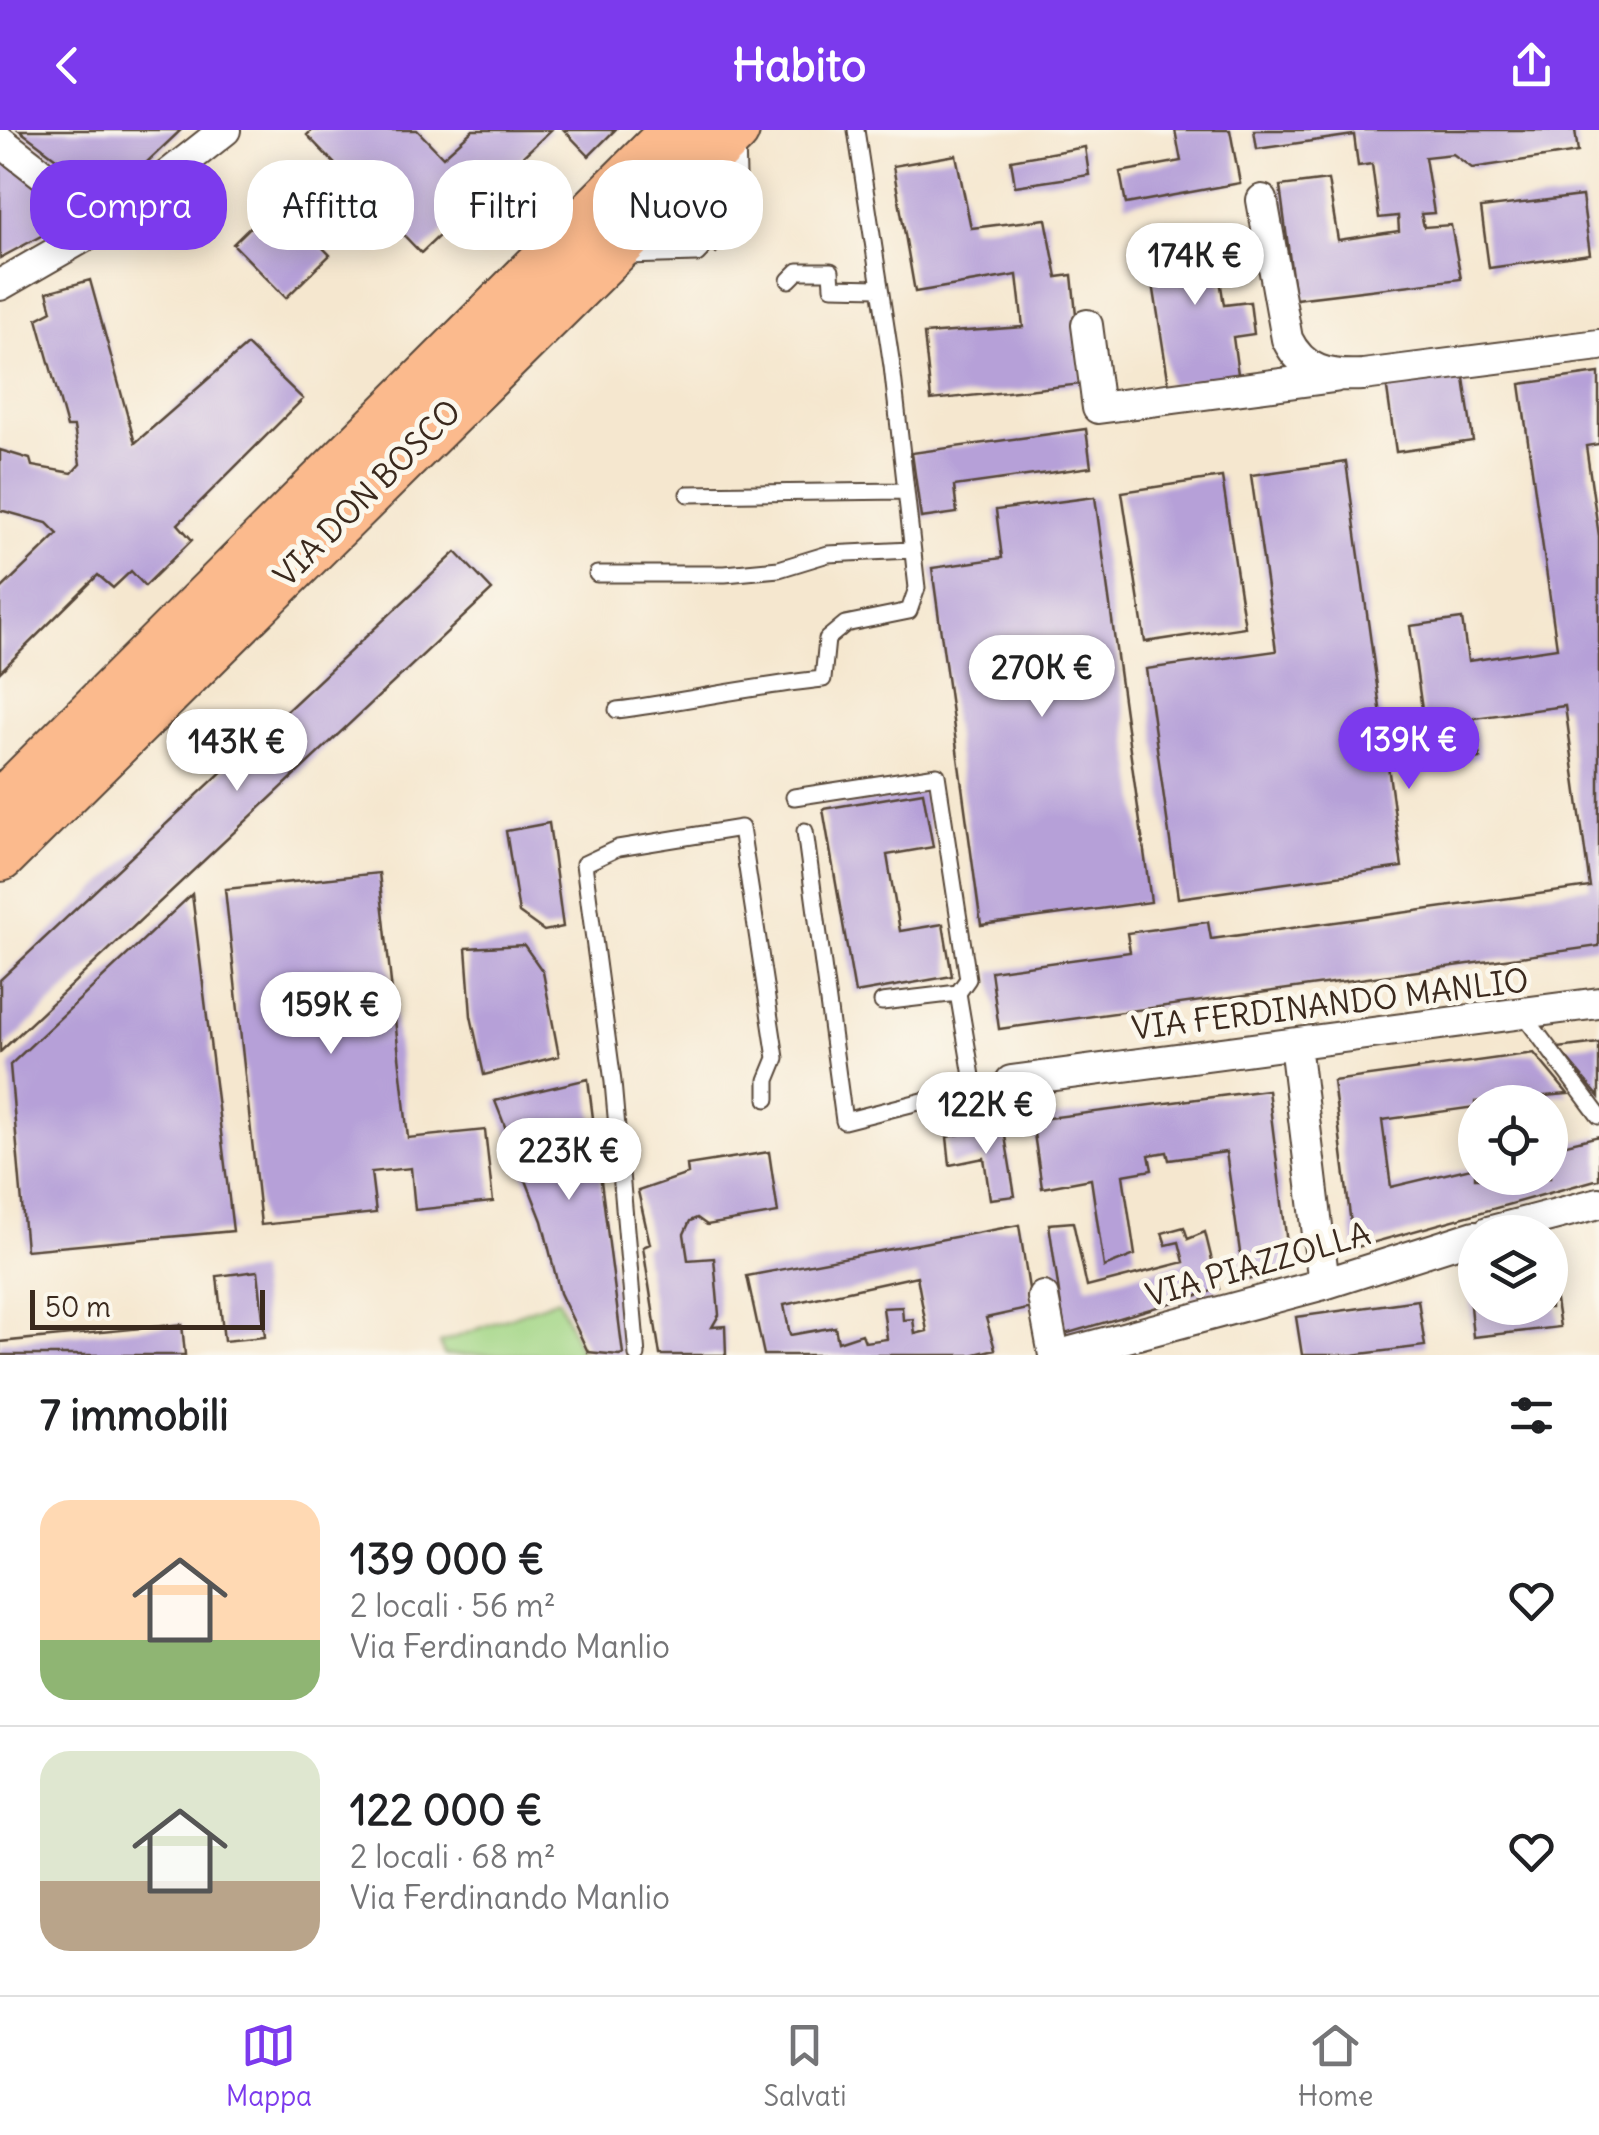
<!DOCTYPE html>
<html lang="it">
<head>
<meta charset="utf-8">
<style>
	:root { --surface:#fff; --page:#f2f2f2; --text:#202124; --muted:#757577; --line:#e0e0e0; --accent:#7c3aed }
	body { margin:0; font-family:Delius,sans-serif; background:var(--page); color:var(--text); height:100vh; display:flex; flex-direction:column; font-size:38px; white-space:nowrap }
	* { box-sizing:border-box; margin:0 }
	p { font-size:32px; color:var(--muted) }
	.icon { flex:none; width:55px; height:55px; fill:none; stroke:currentColor; stroke-width:2; stroke-linecap:round; stroke-linejoin:round }
	.map { position:relative; height:1225px; overflow:hidden }
	.sheet { display:flex; flex-direction:column; background:var(--surface); flex:1 }
	.sheet>* { flex:none }
	.banner { position:absolute; left:30px; top:30px; width:1000px; height:90px; display:flex; gap:20px }
	.buttons { position:absolute; left:1458px; top:955px; display:grid; gap:20px }
	.buttons a { display:grid; place-items:center; width:110px; height:110px; border-radius:50%; background:var(--surface); box-shadow:0 5px 25px #0003; font-size:50px }
	.scale { position:absolute; left:30px; bottom:25px; width:235px; box-sizing:border-box; padding-left:10px; border:5px solid #3b2a1e; border-top:0; font-size:28px; line-height:35px; white-space:nowrap; color:#3b2a1e; -webkit-text-stroke:8px #fbf7ec; paint-order:stroke }
	.price { position:absolute; translate:-50% -85px; padding:0 22px; border-radius:35px; background:#fff; color:#222; font-size:32px; line-height:65px; filter:drop-shadow(0 2px 5px #0008) }
	.price::after { content:''; position:absolute; left:50%; top:60px; width:30px; height:22px; margin-left:-15px; background:inherit; clip-path:polygon(0 0,100% 0,50% 100%) }
	.price.active { background:var(--accent); color:#fff }
	ul { padding:0; list-style:none }
	li { display:flex; align-items:center; gap:30px; height:250px; padding:0 40px }
	li+li { border-top:2px solid var(--line) }
	li span { display:grid; place-items:center; flex:none; width:280px; height:200px; border-radius:30px; color:#555 }
	li>.icon { margin-inline-start:auto }
	span .icon { width:120px; height:120px; fill:#fffc; stroke-width:1 }
	li b { font-size:42px }
	h2 { display:flex; justify-content:space-between; align-items:center; height:120px; padding:0 40px; font-size:42px }
	.chip { padding:0 35px; border-radius:40px; background:var(--surface); box-shadow:0 5px 25px #0003; font-size:35px; line-height:90px }
	.chip.active { background:var(--accent); color:#fff }
	header { display:flex; justify-content:space-between; align-items:center; height:130px; padding:0 40px; background:var(--accent); color:#fff; font-size:45px; font-weight:700 }
	.menu { display:flex; justify-content:space-around; align-items:center; height:140px; border-top:2px solid var(--line); background:var(--surface); font-size:28px; color:var(--muted) }
	.menu a { display:grid; justify-items:center; gap:5px }
	.menu .active { color:var(--accent) }
	.map>svg:first-child { display:block }
	.green { fill:#a3d686; stroke:#6f8052; stroke-width:2.5 }
	.building { fill:#b6a0d8; fill-rule:evenodd }
	.lines { fill:none; stroke-linecap:round; stroke-linejoin:round }
	.lane-casing { stroke:#574639; stroke-width:19 }
	.street-casing { stroke:#574639; stroke-width:34 }
	.primary-casing { stroke:#574639; stroke-width:54 }
	.lane { stroke:#fff; stroke-width:15 }
	.street { stroke:#fff; stroke-width:30 }
	.primary { stroke:#fbba8d; stroke-width:50 }
	.labels { text-anchor:middle; dominant-baseline:central; stroke-width:10; stroke-linejoin:round; paint-order:stroke }
	.street-label { font-size:32px; fill:#3b2a1e; stroke:#fbf7ec }
</style>
</head>
<body>
<header><svg class="icon" aria-label="back" viewBox="0 0 24 24"><path d="M15 5l-7 7 7 7"/></svg>Habito<svg class="icon" aria-label="share" viewBox="0 0 24 24"><path d="M12 15V3M7 8l5-5 5 5M5 13v7h14v-7"/></svg></header>
<div class="map">
<svg width="1599" height="1225" viewBox="0 0 1599 1225">
	<rect width="100%" height="100%" fill="#fbf7ec"/>
	<filter id="ink" filterUnits="userSpaceOnUse"><feTurbulence type="fractalNoise" baseFrequency=".01" numOctaves="2"/><feDisplacementMap in="SourceGraphic" scale="20" xChannelSelector="R" yChannelSelector="G"/><feConvolveMatrix kernelMatrix="1 2 1 2 8 2 1 2 1" color-interpolation-filters="sRGB"/></filter>
	<filter id="wash" filterUnits="userSpaceOnUse"><feTurbulence type="fractalNoise" baseFrequency=".0048" numOctaves="4" result="noise"/><feDisplacementMap in="SourceGraphic" scale="40" xChannelSelector="R" yChannelSelector="G"/><feGaussianBlur stdDeviation="2.25" result="paint"/><feColorMatrix in="noise" values="0 0 0 0 0 0 0 0 0 0 0 0 0 0 0 0 0 1.4 0 .05"/><feComposite in="paint" operator="in"/></filter>
	<g filter="url(#wash)">
		<rect width="100%" height="100%" fill="#f5e7cf"/>
		<path class="green" d="M558 1169 582 1225H444L440 1213Z"/>
		<g id="blocks">
			<path class="building" d="M19 0H181L109 68Z
				M312 0H417L443 27 473 0H551L421 123 307 5Z
				M564 0H615L589 26Z
				M1175 0H1230L1240 53 1126 74 1120 42 1181 31Z
				M1254 0H1575L1578 22 1472 38 1453 24 1425 27 1434 83 1421 84 1424 97 1451 95 1461 149 1295 169 1280 56 1328 50 1338 110 1399 101 1398 86 1379 88 1372 34 1358 36 1354 5 1257 19Z
				M1085 17 1089 45 1015 56 1011 30Z
				M0 19 80 85 0 128Z
				M956 25 971 98 1046 89 1057 147 1072 145 1083 254 931 270 924 204 1023 197 1017 145 915 162 893 36Z
				M1582 66 1590 124 1489 138 1481 78Z
				M277 71 330 125 286 168 233 114Z
				M717 85 735 104 716 123 698 104Z
				M1212 98 1224 175 1250 172 1254 204 1233 207 1238 244 1169 255 1146 109Z
				M90 150 135 313 247 215 303 269 178 394 192 410 145 456 131 441 113 458 98 445 0 542V460L58 404 47 393 0 380V320L30 329 32 336 72 343 80 334 74 297H67L37 189 52 181 47 162Z
				M1463 241 1473 311 1396 322 1386 252Z
				M1599 243V314L1586 316 1599 406V816L999 899 991 841 1130 822 1127 803 1208 792 1211 809 1590 757 1565 576 1474 588 1480 628 1430 635 1410 496 1462 489 1468 531 1557 518 1520 254Z
				M1086 299 1091 337 954 356 957 383 921 388 912 323Z
				M1346 332 1402 737 1178 768 1146 539 1276 521 1251 345Z
				M1222 347 1245 497 1145 512 1122 362Z
				M1095 367 1151 772 981 795 932 438 1002 428 996 380Z
				M456 422 492 460 0 922V850Z
				M923 662 933 717 887 725 900 801 943 794 952 846 855 863 823 679Z
				M549 693 563 797 544 801 519 783 506 701Z
				M379 743 408 1008 485 1000 493 1072 415 1080 411 1038 371 1042 376 1083 261 1095 225 759Z
				M192 764 233 1101 26 1120 10 935Z
				M524 815 543 842 559 926 484 945 471 886 466 818Z
				M1599 913V967L1558 918Z
				M1534 923 1568 964 1475 972V977L1382 990 1391 1057 1475 1037V1048H1550V1018L1599 1006V1049L1354 1118 1333 951Z
				M588 949 623 1224 619 1225 588 1222 560 1163 542 1091 495 971Z
				M1268 960 1290 1138 1244 1151 1226 1022 1169 1030 1167 1022 1149 1025 1152 1040 1123 1045 1135 1125 1104 1137 1091 1049 1042 1058 1032 990Z
				M1003 994 1015 1066 990 1069 984 1028 950 1035 947 1007Z
				M769 1022 778 1083 707 1095 697 1088 690 1091 684 1104 688 1130 714 1128 719 1185 712 1197 725 1196 726 1225H660L643 1117 650 1114 638 1061 688 1044 687 1035Z
				M1073 1092 1087 1157 1184 1132 1179 1112 1166 1115 1162 1103 1184 1097 1188 1109 1205 1102 1219 1159 1065 1204 1049 1094Z
				M1019 1095 1032 1178 986 1188 995 1219 971 1225H764L747 1146ZM917 1146 927 1201 915 1204 913 1189 903 1190 902 1177 883 1178 887 1209 865 1212 862 1204 838 1212 835 1197 790 1205 784 1175Z
				M1550 1132 1560 1197 1473 1207 1466 1134 1475 1133V1178H1550Z
				M258 1141 265 1207 224 1211 217 1146Z
				M1418 1170 1425 1216 1352 1225H1302L1296 1187Z
				M182 1194 185 1225H0V1212Z"/>
		</g>
	</g>
	<g filter="url(#ink)">
		<use href="#blocks" fill-opacity="0" stroke="#574639" stroke-width="2.5"/>
		<g class="lines">
			<g class="lane-casing">
				<path id="lane" d="M625 126 697 124 739 81 737 11
					M789 150 798 141H831L832 157 879 158
					M688 364 903 361
					M597 444H725L779 439 828 424 911 420
					M617 580C686 571 753 556 823 549L827 509 845 494 909 481 917 458 892 236 856 0
					M794 667 937 645 968 849 958 863 974 958 1011 951
					M805 701 844 991 974 958
					M882 872 958 863
					M1523 884 1599 986
					M637 1225 613 952 584 734 618 718 741 698 776 928 767 950V969"/>
			</g>
			<g class="street-casing">
				<path id="street" d="M0 11 84 76
					M1262 70 1287 209C1303 242 1329 247 1363 245L1599 215
					M0 155 106 94 225 0
					M1087 195 1098 278 1334 247
					M1295 914 1324 1154
					M1011 951 1599 873
					M1488 1102 1599 1073
					M1043 1167 1054 1225
					M1060 1225 1324 1154 1475 1106"/>
			</g>
			<g class="primary-casing">
				<path id="primary" d="M0 676 677 0
					M0 726 734 0"/>
			</g>
			<use href="#lane" class="lane"/>
			<use href="#street" class="street"/>
			<use href="#primary" class="primary"/>
		</g>
	</g>
	<g class="labels">
		<g class="street-label">
			<text transform="translate(367 363) rotate(-45)">VIA DON BOSCO</text>
			<text transform="translate(1330 874) rotate(-7)">VIA FERDINANDO MANLIO</text>
			<text transform="translate(1258 1134) rotate(-16)">VIA PIAZZOLLA</text>
		</g>
	</g>
</svg>
<div class="buttons">
<a><svg class="icon" aria-label="locate" viewBox="0 0 24 24"><circle cx="12" cy="12" r="6"/><path d="M12 2v4M12 18v4M2 12h4M18 12h4"/></svg></a>
<a><svg class="icon" aria-label="layers" viewBox="0 0 24 24"><path d="M12 4l9 5-9 5-9-5zM3 14l9 5 9-5"/></svg></a>
</div>
<div class="scale">50 m</div>
<b class="price" style="left:1195px;top:178px">174K €</b>
<b class="price" style="left:1042px;top:590px">270K €</b>
<b class="price active" style="left:1409px;top:662px">139K €</b>
<b class="price" style="left:237px;top:664px">143K €</b>
<b class="price" style="left:331px;top:927px">159K €</b>
<b class="price" style="left:986px;top:1027px">122K €</b>
<b class="price" style="left:569px;top:1073px">223K €</b>
<div class="banner">
<a class="chip active">Compra</a>
<a class="chip">Affitta</a>
<a class="chip">Filtri</a>
<a class="chip">Nuovo</a>
</div>
</div>
<section class="sheet">
<h2>7 immobili<svg class="icon" aria-label="filters" viewBox="0 0 24 24"><path d="M4 7h16M4 17h16"/><circle cx="9" cy="7" r="2"/><circle cx="15" cy="17" r="2"/></svg></h2>
<ul>
<li><span style="background:linear-gradient(#ffd9b3 70%,#8fb573 0)"><svg class="icon" aria-label="home" viewBox="0 0 24 24"><path d="M3 11l9-7 9 7M6 9v11h12V9"/></svg></span><div><b>139 000 €</b><p>2 locali · 56 m²</p><p>Via Ferdinando Manlio</p></div><svg class="icon" aria-label="heart" viewBox="0 0 24 24"><path d="M12 20l-8-8c-3-5 5-10 8-4 3-6 11-1 8 4z"/></svg></li>
<li><span style="background:linear-gradient(#dfe7d0 65%,#b9a48a 0)"><svg class="icon" aria-label="home" viewBox="0 0 24 24"><path d="M3 11l9-7 9 7M6 9v11h12V9"/></svg></span><div><b>122 000 €</b><p>2 locali · 68 m²</p><p>Via Ferdinando Manlio</p></div><svg class="icon" aria-label="heart" viewBox="0 0 24 24"><path d="M12 20l-8-8c-3-5 5-10 8-4 3-6 11-1 8 4z"/></svg></li>
</ul>
</section>
<nav class="menu">
<a class="active"><svg class="icon" aria-label="map" viewBox="0 0 24 24"><path d="M3 6l6-2 6 2 6-2v14l-6 2-6-2-6 2zM9 4v14M15 6v14"/></svg>Mappa</a>
<a><svg class="icon" aria-label="saved" viewBox="0 0 24 24"><path d="M7 4h10v16l-5-4-5 4z"/></svg>Salvati</a>
<a><svg class="icon" aria-label="home" viewBox="0 0 24 24"><path d="M3 11l9-7 9 7M6 9v11h12V9"/></svg>Home</a>
</nav>
</body>
</html>
